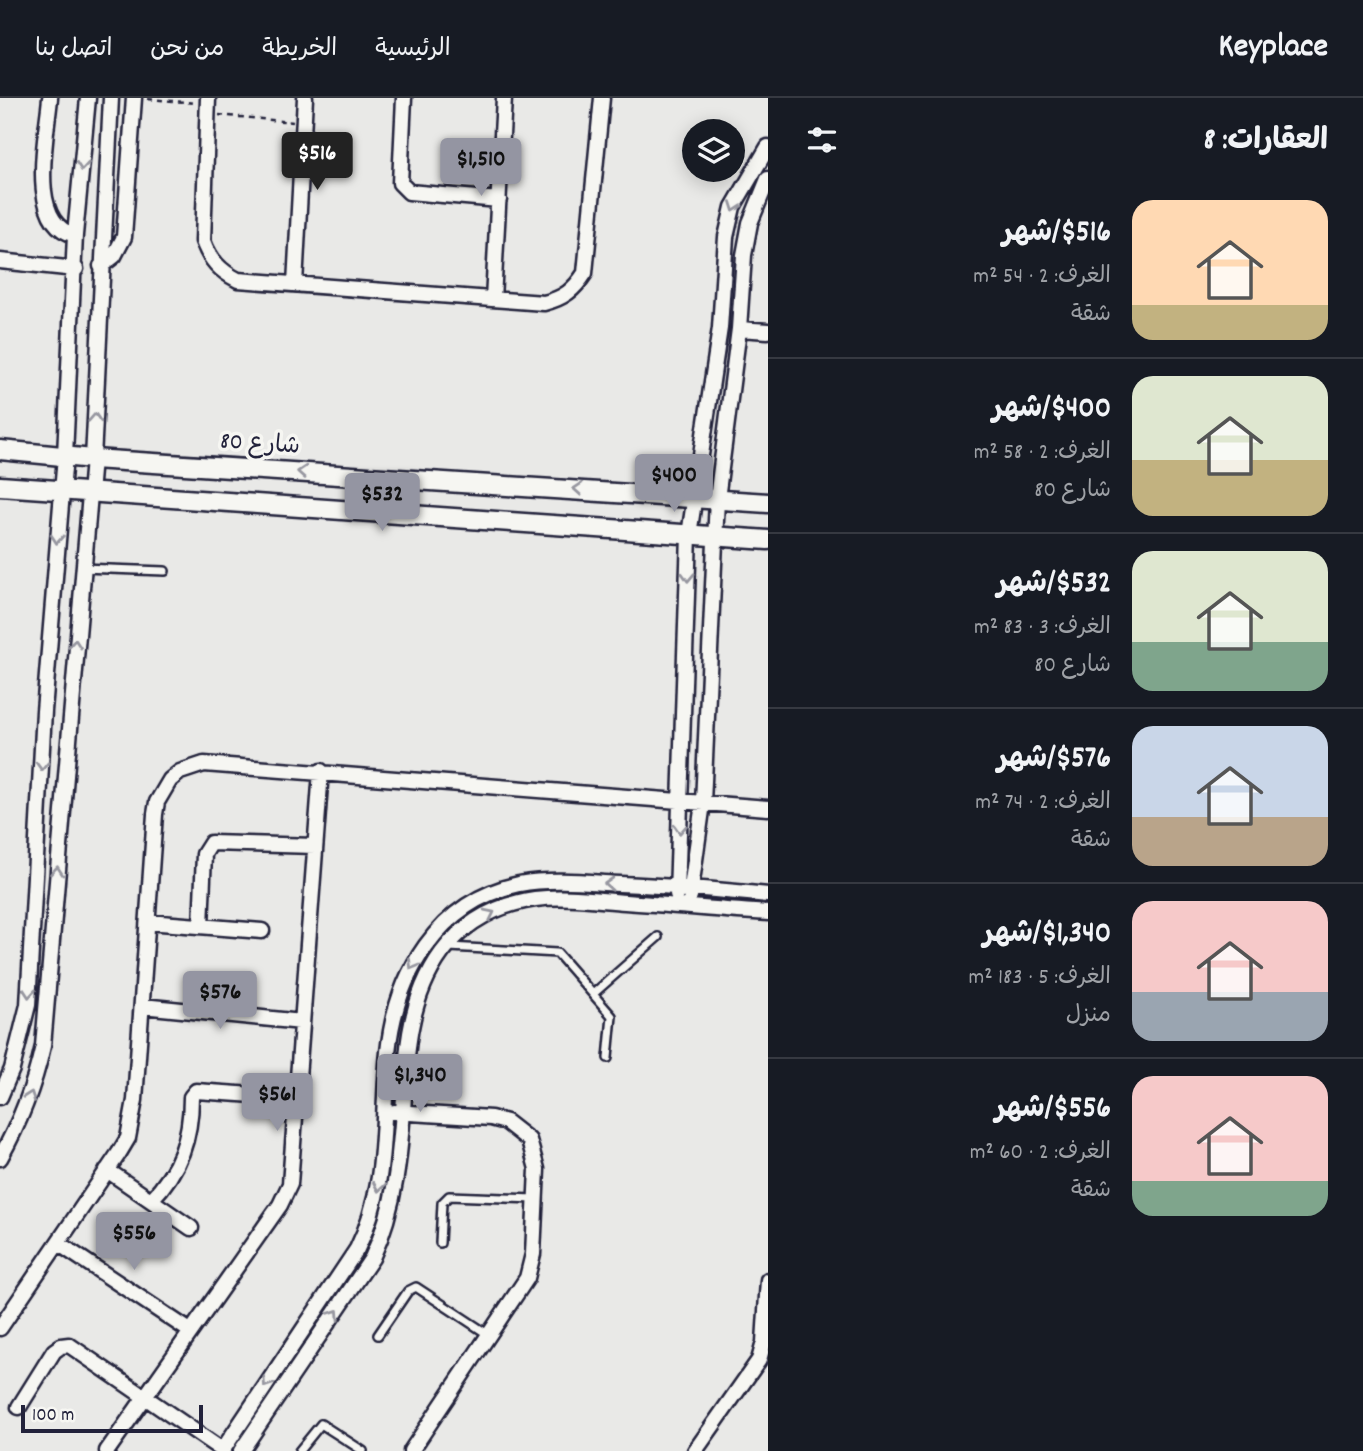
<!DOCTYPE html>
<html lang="ar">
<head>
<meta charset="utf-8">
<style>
	:root { --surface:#171b24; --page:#242831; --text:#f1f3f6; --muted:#9ea1a6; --line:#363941; --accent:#9495a2 }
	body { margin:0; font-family:Dekko,"Playpen Sans Arabic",sans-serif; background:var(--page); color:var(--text); direction:rtl; height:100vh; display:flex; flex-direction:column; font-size:26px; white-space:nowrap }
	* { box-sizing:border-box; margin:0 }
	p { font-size:23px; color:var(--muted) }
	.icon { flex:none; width:38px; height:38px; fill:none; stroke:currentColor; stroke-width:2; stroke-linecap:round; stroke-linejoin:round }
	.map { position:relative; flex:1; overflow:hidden; direction:ltr }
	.sheet { display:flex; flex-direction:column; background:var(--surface); width:595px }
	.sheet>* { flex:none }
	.controls { position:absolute; left:682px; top:21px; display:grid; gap:14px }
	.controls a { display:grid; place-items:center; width:63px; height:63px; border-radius:50%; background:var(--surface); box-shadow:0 4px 18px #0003; font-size:35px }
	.scale { position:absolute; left:21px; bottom:18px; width:182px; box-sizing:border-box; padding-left:7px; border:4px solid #22223b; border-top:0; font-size:19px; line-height:24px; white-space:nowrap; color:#22223b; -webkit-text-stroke:5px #f6f6f2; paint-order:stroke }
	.price { position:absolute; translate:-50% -60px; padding:0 16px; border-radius:7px; background:var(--accent); color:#111; font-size:23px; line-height:46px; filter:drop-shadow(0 2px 4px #0008) }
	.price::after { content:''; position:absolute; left:50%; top:42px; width:21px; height:16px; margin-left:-10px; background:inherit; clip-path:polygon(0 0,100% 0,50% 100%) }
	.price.on { background:#222; color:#fff }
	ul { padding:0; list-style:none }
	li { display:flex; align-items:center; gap:21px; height:175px; padding:0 35px }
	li+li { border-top:2px solid var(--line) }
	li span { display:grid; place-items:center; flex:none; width:196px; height:140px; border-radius:21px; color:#555 }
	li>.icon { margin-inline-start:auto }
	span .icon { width:84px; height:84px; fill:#fffc; stroke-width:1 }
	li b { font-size:30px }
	h2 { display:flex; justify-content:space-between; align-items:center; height:84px; padding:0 35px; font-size:30px }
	header { display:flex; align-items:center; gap:42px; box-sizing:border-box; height:98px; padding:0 35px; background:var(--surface); border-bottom:2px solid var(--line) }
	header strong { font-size:33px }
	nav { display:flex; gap:38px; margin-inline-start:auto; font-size:24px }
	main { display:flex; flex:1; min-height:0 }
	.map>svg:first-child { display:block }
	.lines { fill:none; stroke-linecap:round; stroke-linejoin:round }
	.service-casing { stroke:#22223b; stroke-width:12 }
	.minor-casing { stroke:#22223b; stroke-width:19 }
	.tertiary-casing { stroke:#22223b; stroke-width:23 }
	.path { stroke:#22223b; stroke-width:2.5; stroke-dasharray:5 5; stroke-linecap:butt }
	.service { stroke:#f6f6f2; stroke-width:7 }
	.minor { stroke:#f6f6f2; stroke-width:14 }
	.tertiary { stroke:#f6f6f2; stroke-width:18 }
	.oneway { stroke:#9797a0 }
	.labels { text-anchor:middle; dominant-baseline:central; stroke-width:7; stroke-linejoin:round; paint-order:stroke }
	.street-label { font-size:24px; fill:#22223b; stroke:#f6f6f2 }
</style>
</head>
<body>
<header>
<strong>Keyplace</strong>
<nav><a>الرئيسية</a><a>الخريطة</a><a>من نحن</a><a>اتصل بنا</a></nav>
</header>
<main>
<section class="sheet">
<h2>العقارات: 8<svg class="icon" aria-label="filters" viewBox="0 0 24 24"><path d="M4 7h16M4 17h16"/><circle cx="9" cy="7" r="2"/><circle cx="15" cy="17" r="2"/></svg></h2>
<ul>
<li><span style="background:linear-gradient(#ffd9b3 75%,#c2b280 0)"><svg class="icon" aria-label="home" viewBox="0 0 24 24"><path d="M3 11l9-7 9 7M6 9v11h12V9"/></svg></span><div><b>$516/شهر</b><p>الغرف: 2 · 54 m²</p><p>شقة</p></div></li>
<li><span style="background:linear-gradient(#dfe7d0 60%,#c2b280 0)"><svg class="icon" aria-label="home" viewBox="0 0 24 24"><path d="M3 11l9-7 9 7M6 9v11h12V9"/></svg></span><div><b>$400/شهر</b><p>الغرف: 2 · 58 m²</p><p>شارع 80</p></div></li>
<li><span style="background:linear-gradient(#dfe7d0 65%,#7fa58c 0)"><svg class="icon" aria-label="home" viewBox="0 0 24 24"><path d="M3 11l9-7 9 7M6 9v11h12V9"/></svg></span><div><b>$532/شهر</b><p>الغرف: 3 · 83 m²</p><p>شارع 80</p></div></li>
<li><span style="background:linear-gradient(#c9d6e8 65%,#b9a48a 0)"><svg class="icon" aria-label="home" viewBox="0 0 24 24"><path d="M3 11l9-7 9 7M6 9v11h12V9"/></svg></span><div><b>$576/شهر</b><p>الغرف: 2 · 74 m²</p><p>شقة</p></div></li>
<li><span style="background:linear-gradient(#f6c9c9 65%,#9aa5b1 0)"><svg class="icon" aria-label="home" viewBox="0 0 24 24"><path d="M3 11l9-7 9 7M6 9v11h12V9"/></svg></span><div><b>$1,340/شهر</b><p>الغرف: 5 · 183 m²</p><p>منزل</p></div></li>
<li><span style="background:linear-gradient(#f6c9c9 75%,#7fa58c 0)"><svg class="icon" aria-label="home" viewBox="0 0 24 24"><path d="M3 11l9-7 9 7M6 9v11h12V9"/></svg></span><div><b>$556/شهر</b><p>الغرف: 2 · 60 m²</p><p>شقة</p></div></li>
</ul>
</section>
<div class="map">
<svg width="768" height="1353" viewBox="0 0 768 1353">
	<rect width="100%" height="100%" fill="#e9e9e7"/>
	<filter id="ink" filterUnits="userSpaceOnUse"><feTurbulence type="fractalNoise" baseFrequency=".0143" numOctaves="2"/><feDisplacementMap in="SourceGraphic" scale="14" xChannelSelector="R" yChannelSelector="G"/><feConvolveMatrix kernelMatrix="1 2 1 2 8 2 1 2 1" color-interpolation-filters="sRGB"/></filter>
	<g filter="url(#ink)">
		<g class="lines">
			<g class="service-casing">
				<path id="service" d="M81 470 165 473
					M449 849 557 855 612 918 608 960
					M593 896 658 839
					M440 1145 442 1105 449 1098 535 1101
					M378 1237 408 1193 416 1189 489 1237
					M299 1353 321 1326 363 1353"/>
			</g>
			<g class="minor-casing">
				<path id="minor" d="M50 0C47 37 26 126 75 137
					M208 0 203 143C210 162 220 173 238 182L544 205C564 200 574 192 585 175L602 0
					M404 0 400 85 409 94 499 102
					M0 163 76 171
					M101 168 114 158 124 139 134 0
					M295 186 305 0
					M493 201 504 0
					M739 231 768 233
					M677 796 689 437 720 230 726 139 733 109 768 49
					M690 798 703 705 717 401 739 231 744 157 750 125 768 81
					M148 824 262 833
					M201 828 204 756 211 745 315 748
					M142 908 302 924
					M0 999 12 971 28 907 44 613 65 358 75 137 88 0
					M394 1014 491 1020 506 1024 529 1042 537 1071 533 1156 527 1180 411 1353
					M0 1060C21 1023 34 988 43 948L93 361 111 0
					M107 1072 191 1130
					M151 1102C180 1072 191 1040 191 999L196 993 297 1000
					M58 1145 190 1233
					M0 1230 119 1055 128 1040 135 1002 155 716 157 704 170 682 180 674 204 666 768 710
					M19 1309 54 1253 61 1248 69 1247 222 1352
					M107 1353 280 1107 290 1086 321 673
					M222 1353 357 1151C389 1086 381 1024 388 954 396 877 437 804 519 786 552 780 587 784 620 786 669 788 719 792 768 797
					M241 1353 372 1160C402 1096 401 1028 407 959 414 879 450 814 535 801 565 797 596 802 625 804 673 807 720 812 768 815
					M695 1353 759 1262 764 1244 768 1182"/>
			</g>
			<g class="tertiary-casing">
				<path id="tertiary" d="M0 352 93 361 768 405
					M0 388 768 442"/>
			</g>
			<path class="path" d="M148 1 197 5
				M219 17 293 24"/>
			<use href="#service" class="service"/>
			<use href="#minor" class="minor"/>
			<use href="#tertiary" class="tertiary"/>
		</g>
		<defs><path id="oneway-chevron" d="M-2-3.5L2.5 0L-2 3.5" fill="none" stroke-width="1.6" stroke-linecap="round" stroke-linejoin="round" transform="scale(1.75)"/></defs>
		<g class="oneway">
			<use href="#oneway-chevron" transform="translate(82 68) rotate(95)"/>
			<use href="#oneway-chevron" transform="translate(735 109) rotate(110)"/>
			<use href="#oneway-chevron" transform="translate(95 320) rotate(-87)"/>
			<use href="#oneway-chevron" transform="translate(302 374) rotate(-176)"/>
			<use href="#oneway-chevron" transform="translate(578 391) rotate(-176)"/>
			<use href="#oneway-chevron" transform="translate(57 441) rotate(94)"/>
			<use href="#oneway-chevron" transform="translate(688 479) rotate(92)"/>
			<use href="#oneway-chevron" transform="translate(75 546) rotate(-85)"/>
			<use href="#oneway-chevron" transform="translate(42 668) rotate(92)"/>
			<use href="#oneway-chevron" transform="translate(680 731) rotate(93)"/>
			<use href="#oneway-chevron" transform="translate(57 773) rotate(-85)"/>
			<use href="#oneway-chevron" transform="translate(609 786) rotate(-177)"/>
			<use href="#oneway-chevron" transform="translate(490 816) rotate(-26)"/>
			<use href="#oneway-chevron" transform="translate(413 867) rotate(120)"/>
			<use href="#oneway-chevron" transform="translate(29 895) rotate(95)"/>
			<use href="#oneway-chevron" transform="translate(30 998) rotate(-70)"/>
			<use href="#oneway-chevron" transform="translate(379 1089) rotate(99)"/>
			<use href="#oneway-chevron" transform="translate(335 1216) rotate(-56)"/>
			<use href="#oneway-chevron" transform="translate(267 1285) rotate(124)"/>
		</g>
	</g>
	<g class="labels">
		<g class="street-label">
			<text transform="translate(260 347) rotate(4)">شارع 80</text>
		</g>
	</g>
</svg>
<div class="controls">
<a><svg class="icon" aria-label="layers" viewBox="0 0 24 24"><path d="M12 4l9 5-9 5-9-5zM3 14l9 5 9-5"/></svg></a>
</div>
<div class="scale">100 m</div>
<b class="price on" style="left:317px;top:94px">$516</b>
<b class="price" style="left:481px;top:100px">$1,510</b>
<b class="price" style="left:674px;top:416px">$400</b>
<b class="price" style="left:382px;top:435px">$532</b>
<b class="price" style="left:220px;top:933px">$576</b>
<b class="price" style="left:420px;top:1016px">$1,340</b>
<b class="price" style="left:277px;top:1035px">$561</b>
<b class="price" style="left:134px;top:1174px">$556</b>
</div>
</main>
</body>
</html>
